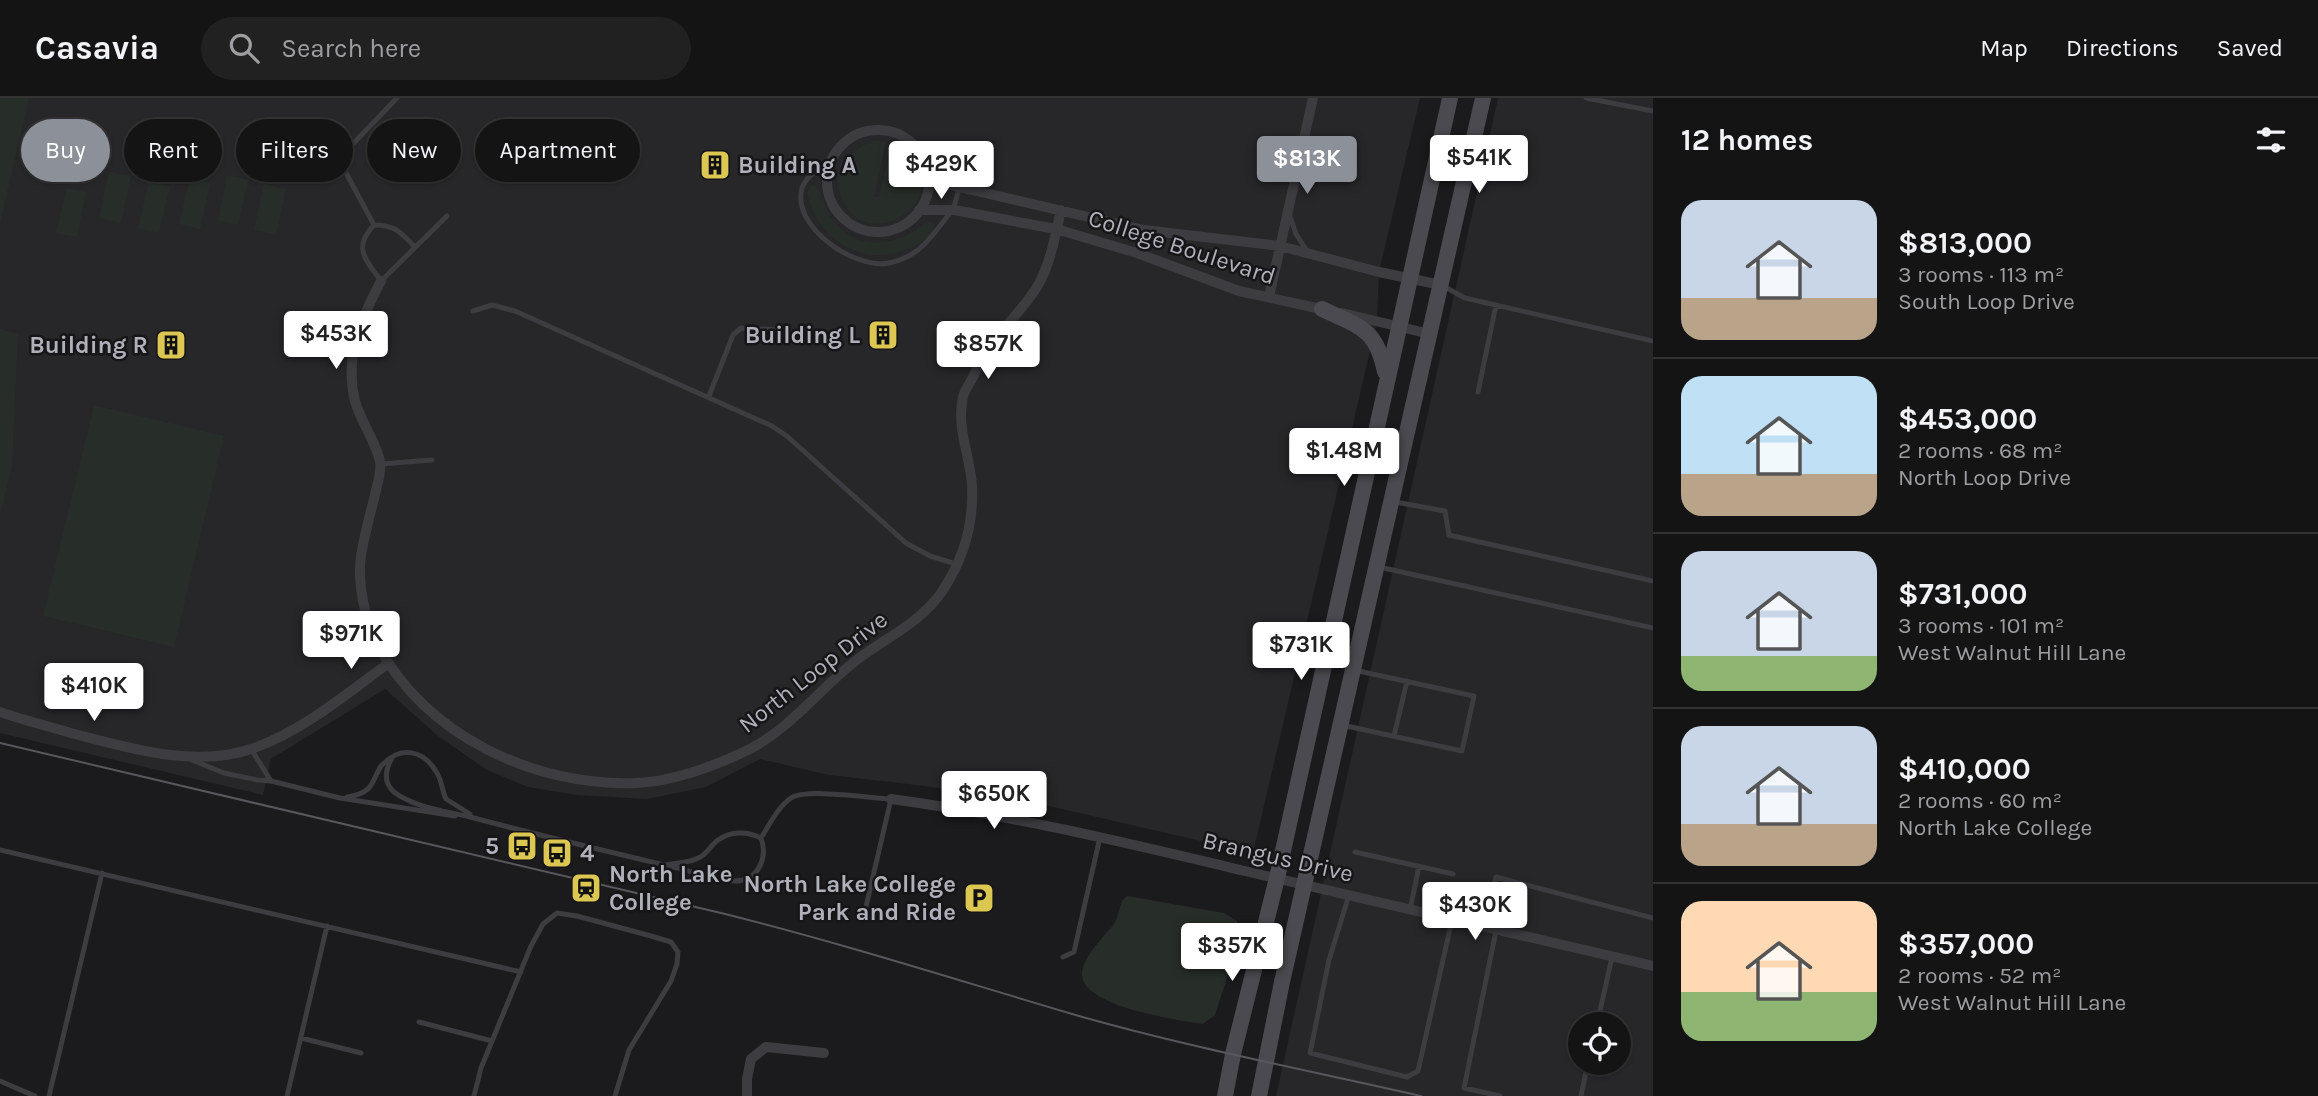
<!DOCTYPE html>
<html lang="en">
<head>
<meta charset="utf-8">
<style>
	:root { --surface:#141415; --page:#212122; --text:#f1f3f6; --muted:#9d9ea0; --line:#333334; --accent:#8c9099 }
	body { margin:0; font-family:Karla,sans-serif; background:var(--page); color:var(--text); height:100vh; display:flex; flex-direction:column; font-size:26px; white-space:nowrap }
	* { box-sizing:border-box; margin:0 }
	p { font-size:23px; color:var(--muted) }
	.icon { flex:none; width:38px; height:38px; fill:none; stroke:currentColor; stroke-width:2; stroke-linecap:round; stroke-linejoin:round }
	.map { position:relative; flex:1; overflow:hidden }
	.drawer { display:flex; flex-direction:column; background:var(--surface); width:665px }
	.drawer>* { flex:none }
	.hud { position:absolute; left:21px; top:21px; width:665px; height:63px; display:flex; gap:14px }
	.controls { position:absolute; left:1568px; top:914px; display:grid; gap:14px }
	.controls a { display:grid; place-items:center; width:63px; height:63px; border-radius:50%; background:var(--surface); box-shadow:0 2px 5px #0004,0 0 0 2px var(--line); font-size:35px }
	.price { position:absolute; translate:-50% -60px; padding:0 16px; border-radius:7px; background:#fff; color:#222; font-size:23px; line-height:46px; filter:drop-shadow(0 2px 4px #0008) }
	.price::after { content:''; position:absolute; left:50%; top:42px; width:21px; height:16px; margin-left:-10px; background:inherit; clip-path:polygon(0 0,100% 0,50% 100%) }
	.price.selected { background:var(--accent); color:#fff }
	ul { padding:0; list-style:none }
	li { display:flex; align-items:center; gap:21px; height:175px; padding:0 28px }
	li+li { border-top:2px solid var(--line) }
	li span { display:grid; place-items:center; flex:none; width:196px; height:140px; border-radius:21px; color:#555 }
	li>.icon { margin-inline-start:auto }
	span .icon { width:84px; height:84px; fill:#fffc; stroke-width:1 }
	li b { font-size:30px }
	h2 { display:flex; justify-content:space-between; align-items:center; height:84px; padding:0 28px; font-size:30px }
	.chip { padding:0 24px; border-radius:32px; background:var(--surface); box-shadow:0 2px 5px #0004,0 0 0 2px var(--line); font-size:24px; line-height:63px }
	.chip.selected { background:var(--accent); color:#fff }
	header { display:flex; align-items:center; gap:42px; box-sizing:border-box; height:98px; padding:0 35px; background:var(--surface); border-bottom:2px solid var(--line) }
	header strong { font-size:33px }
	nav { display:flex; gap:38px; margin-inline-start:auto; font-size:24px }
	.search { width:490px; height:63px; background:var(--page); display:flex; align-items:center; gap:18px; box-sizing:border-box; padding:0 24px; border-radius:38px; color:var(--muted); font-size:26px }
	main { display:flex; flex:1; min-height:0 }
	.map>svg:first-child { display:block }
	.built { fill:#272629; fill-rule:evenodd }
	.green { fill:#272e29 }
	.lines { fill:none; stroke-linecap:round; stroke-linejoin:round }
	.service { stroke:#3c3c41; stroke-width:5 }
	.minor { stroke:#3c3c41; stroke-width:10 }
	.secondary { stroke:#4a4a50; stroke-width:16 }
	.tram { stroke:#57575d; stroke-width:2 }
	.labels { text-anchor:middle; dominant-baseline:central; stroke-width:5; stroke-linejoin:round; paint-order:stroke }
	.poi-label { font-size:24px; font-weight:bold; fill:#afb0ba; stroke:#161517; text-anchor:end }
	.street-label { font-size:24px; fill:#afb0ba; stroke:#161517 }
</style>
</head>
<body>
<header>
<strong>Casavia</strong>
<div class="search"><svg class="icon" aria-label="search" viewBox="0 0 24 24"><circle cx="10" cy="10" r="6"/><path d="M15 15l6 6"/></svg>Search here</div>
<nav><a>Map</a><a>Directions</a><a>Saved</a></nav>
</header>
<main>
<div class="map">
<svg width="1653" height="998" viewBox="0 0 1653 998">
	<rect width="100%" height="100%" fill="#1b1a1c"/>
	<path class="built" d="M0 0H1420L1379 174 1377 223 1253 755 1049 708 925 688 829 677 760 661 706 689 647 701 577 697 528 689 487 672 438 638 385 591 271 661 263 697 0 635Z
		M1498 0H1653V998H1276ZM1580 926H1619V964H1580Z"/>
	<path class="green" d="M0 0H29L0 125Z
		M877 42 886 44 874 99H879L892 45C901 48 908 53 913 61 948 108 868 155 843 103 829 74 850 50 877 42Z
		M109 74 131 78 121 125 99 120Z
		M227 77 248 82 238 127 218 122Z
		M190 80 211 85 200 131 179 126Z
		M149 84 170 89 159 135 138 130Z
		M264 86 286 91 276 137 254 132Z
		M810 88H816C823 96 824 109 830 118 855 156 898 149 928 123L935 126V132C891 179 820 157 807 94Z
		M66 90 86 94 77 139 56 135Z
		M0 231 18 236 12 369 0 418Z
		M94 307 224 338 174 549 43 518Z
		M1127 798 1224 815 1237 823 1240 833 1239 843 1215 917 1203 926C1178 922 1083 909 1082 877 1082 861 1097 847 1106 835 1110 831 1114 827 1116 822 1120 813 1119 804 1127 798Z"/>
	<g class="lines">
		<path class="service" d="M1586 0 1653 13
			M832 59C823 67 806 78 802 90 791 129 855 172 889 165 914 160 926 146 940 128 953 111 954 112 959 90
			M1290 118 1296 136 1307 153
			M374 127 345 73 346 53 397 0
			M415 149C401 135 396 127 374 127 352 150 366 162 381 183L447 118
			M1443 188 1465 200 1653 243
			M473 213 492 207 515 213 772 328 788 339 906 445 930 458 956 466
			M1478 294 1496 207
			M709 298 733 237 741 230 779 232
			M381 366 432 362
			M1395 404 1445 413 1449 437 1653 483
			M1379 469 1653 530
			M1342 627 1462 653 1474 598 1354 572
			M1394 638 1407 583
			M251 651 271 683
			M392 660C385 672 383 684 394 694 415 710 446 713 470 719 538 737 606 753 673 769 694 773 715 784 736 783 759 782 768 759 761 740 747 733 731 733 718 742 712 746 708 754 702 758 692 765 676 765 664 767
			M192 662 224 675 257 682 271 683 340 700 455 718
			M347 699C354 698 362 696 368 691 375 684 376 674 382 667 401 647 424 652 437 675 442 683 442 693 446 701L470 716
			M761 740C770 726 777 710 791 700 806 690 870 700 891 701L865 813
			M0 752 521 874
			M1355 754 1453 776
			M1349 797 1329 862 1310 955 1407 979 1418 973 1452 822
			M1410 812 1419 768
			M1485 830 1496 779 1653 820
			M1496 833 1464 990 1500 998
			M1063 859 1074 854 1100 739
			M419 924 492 943
			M1597 926 1612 859
			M301 940 361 955
			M0 983 35 998
			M49 998 102 775
			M287 998 327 828
			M474 998 481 970 531 848 543 826 557 815 577 818 651 838 671 844 678 854 677 866 671 883 629 952 615 998
			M1581 998 1588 964"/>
		<path class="minor" d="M827 83a51 51 0 1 1 102 0a51 51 0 1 1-102 0Z
			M929 82 1144 132 1280 148 1379 174 1441 187
			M919 112H954L1056 131 1137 155 1239 193 1326 212
			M381 183C361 221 344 259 355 303 360 322 377 346 380 364 382 375 376 390 374 401 369 420 364 439 361 458 357 484 365 522 377 545 424 638 536 689 637 685 676 683 715 668 750 651 792 629 820 590 858 561 887 539 922 524 943 492 964 460 974 425 972 387 970 358 956 329 963 299 964 293 970 285 973 279 977 271 981 261 987 253 1001 231 1023 212 1037 189 1051 165 1055 138 1061 112
			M1269 199 1313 0
			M1342 215 1430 236
			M0 614C23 622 47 628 71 635 129 650 196 671 254 650 304 632 346 596 389 565
			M891 701C1011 717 1127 745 1245 773 1381 805 1517 837 1653 868
			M747 998V981L751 961 766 949 824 955"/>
		<path class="secondary" d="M1322 211C1360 229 1376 230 1385 274
			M1225 998 1233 956 1277 780 1450 0
			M1259 998 1282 884 1483 0"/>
		<path class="tram" d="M0 645 721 815C842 845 960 883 1079 918 1192 950 1307 972 1421 998"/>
	</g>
	<defs>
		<g id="building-square" transform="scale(1.575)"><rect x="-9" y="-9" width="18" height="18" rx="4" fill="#dcc752" stroke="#161517"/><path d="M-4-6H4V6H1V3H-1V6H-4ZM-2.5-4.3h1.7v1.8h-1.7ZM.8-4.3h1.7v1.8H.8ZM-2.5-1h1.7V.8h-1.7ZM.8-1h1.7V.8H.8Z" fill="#111"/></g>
		<g id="bus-square" transform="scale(1.575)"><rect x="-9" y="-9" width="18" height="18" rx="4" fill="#dcc752" stroke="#161517"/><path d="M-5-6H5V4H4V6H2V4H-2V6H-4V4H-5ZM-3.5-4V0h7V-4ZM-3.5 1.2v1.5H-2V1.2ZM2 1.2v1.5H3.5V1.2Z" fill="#111"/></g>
		<g id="station-square" transform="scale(1.575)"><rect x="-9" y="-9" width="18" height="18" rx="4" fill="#dcc752" stroke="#161517"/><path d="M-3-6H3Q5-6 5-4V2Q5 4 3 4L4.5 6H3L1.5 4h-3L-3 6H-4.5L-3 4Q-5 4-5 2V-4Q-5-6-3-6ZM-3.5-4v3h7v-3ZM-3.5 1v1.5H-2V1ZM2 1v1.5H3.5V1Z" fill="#111"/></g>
		<g id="parking-square" transform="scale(1.575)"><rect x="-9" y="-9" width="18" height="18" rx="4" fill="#dcc752" stroke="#161517"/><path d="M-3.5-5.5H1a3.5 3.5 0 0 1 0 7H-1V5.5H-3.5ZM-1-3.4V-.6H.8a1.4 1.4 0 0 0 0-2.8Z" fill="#111"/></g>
	</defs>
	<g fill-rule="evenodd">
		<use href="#building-square" x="715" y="67"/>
		<use href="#building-square" x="883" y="237"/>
		<use href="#building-square" x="171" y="247"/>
		<use href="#bus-square" x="522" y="748"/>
		<use href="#bus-square" x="557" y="755"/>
		<use href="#station-square" x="586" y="790"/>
		<use href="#parking-square" x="979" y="800"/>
	</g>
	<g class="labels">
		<g class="poi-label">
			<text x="738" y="67" text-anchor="start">Building A</text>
			<text x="860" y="237">Building L</text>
			<text x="148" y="247">Building R</text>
			<text x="499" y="748">5</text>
			<text x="580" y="755" text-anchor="start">4</text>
			<text x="609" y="776" text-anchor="start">North Lake<tspan x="609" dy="28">College</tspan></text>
			<text x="956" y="786">North Lake College<tspan x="956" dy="28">Park and Ride</tspan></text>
		</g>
		<g class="street-label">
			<text transform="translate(1182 149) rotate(18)">College Boulevard</text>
			<text transform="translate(813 574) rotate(-38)">North Loop Drive</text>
			<text transform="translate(1278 759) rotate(13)">Brangus Drive</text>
		</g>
	</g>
</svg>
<div class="controls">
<a><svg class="icon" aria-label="locate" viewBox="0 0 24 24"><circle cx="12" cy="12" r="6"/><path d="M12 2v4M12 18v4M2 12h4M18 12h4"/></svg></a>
</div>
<b class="price" style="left:1479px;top:97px">$541K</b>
<b class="price selected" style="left:1307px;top:98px">$813K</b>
<b class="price" style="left:941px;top:103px">$429K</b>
<b class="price" style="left:336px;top:273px">$453K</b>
<b class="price" style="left:988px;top:283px">$857K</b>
<b class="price" style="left:1344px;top:390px">$1.48M</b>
<b class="price" style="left:351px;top:573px">$971K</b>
<b class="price" style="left:1301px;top:584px">$731K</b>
<b class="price" style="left:94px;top:625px">$410K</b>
<b class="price" style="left:994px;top:733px">$650K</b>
<b class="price" style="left:1475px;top:844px">$430K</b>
<b class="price" style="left:1232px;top:885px">$357K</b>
<div class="hud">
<a class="chip selected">Buy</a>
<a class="chip">Rent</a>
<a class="chip">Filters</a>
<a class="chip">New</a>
<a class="chip">Apartment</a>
</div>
</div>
<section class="drawer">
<h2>12 homes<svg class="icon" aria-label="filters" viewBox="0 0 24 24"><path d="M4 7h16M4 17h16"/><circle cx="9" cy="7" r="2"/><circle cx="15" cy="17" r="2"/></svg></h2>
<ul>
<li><span style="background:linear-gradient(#c9d6e8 70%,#b9a48a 0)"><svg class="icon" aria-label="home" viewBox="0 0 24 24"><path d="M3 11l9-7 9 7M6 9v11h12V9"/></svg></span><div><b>$813,000</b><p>3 rooms · 113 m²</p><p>South Loop Drive</p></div></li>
<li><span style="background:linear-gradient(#bfe0f5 70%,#b9a48a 0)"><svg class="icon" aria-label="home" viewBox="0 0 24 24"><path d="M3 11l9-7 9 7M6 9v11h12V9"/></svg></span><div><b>$453,000</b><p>2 rooms · 68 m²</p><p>North Loop Drive</p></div></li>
<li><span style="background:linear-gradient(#c9d6e8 75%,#8fb573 0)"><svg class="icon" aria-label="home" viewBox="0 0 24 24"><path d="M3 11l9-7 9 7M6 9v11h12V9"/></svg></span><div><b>$731,000</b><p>3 rooms · 101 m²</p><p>West Walnut Hill Lane</p></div></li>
<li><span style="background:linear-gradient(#c9d6e8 70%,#b9a48a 0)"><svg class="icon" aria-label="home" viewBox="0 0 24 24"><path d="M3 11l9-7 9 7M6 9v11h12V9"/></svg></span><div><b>$410,000</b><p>2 rooms · 60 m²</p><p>North Lake College</p></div></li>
<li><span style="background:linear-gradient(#ffd9b3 65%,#8fb573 0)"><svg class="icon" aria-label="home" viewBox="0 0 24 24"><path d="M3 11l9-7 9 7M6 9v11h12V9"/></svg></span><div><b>$357,000</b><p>2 rooms · 52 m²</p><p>West Walnut Hill Lane</p></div></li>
</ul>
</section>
</main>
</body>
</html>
